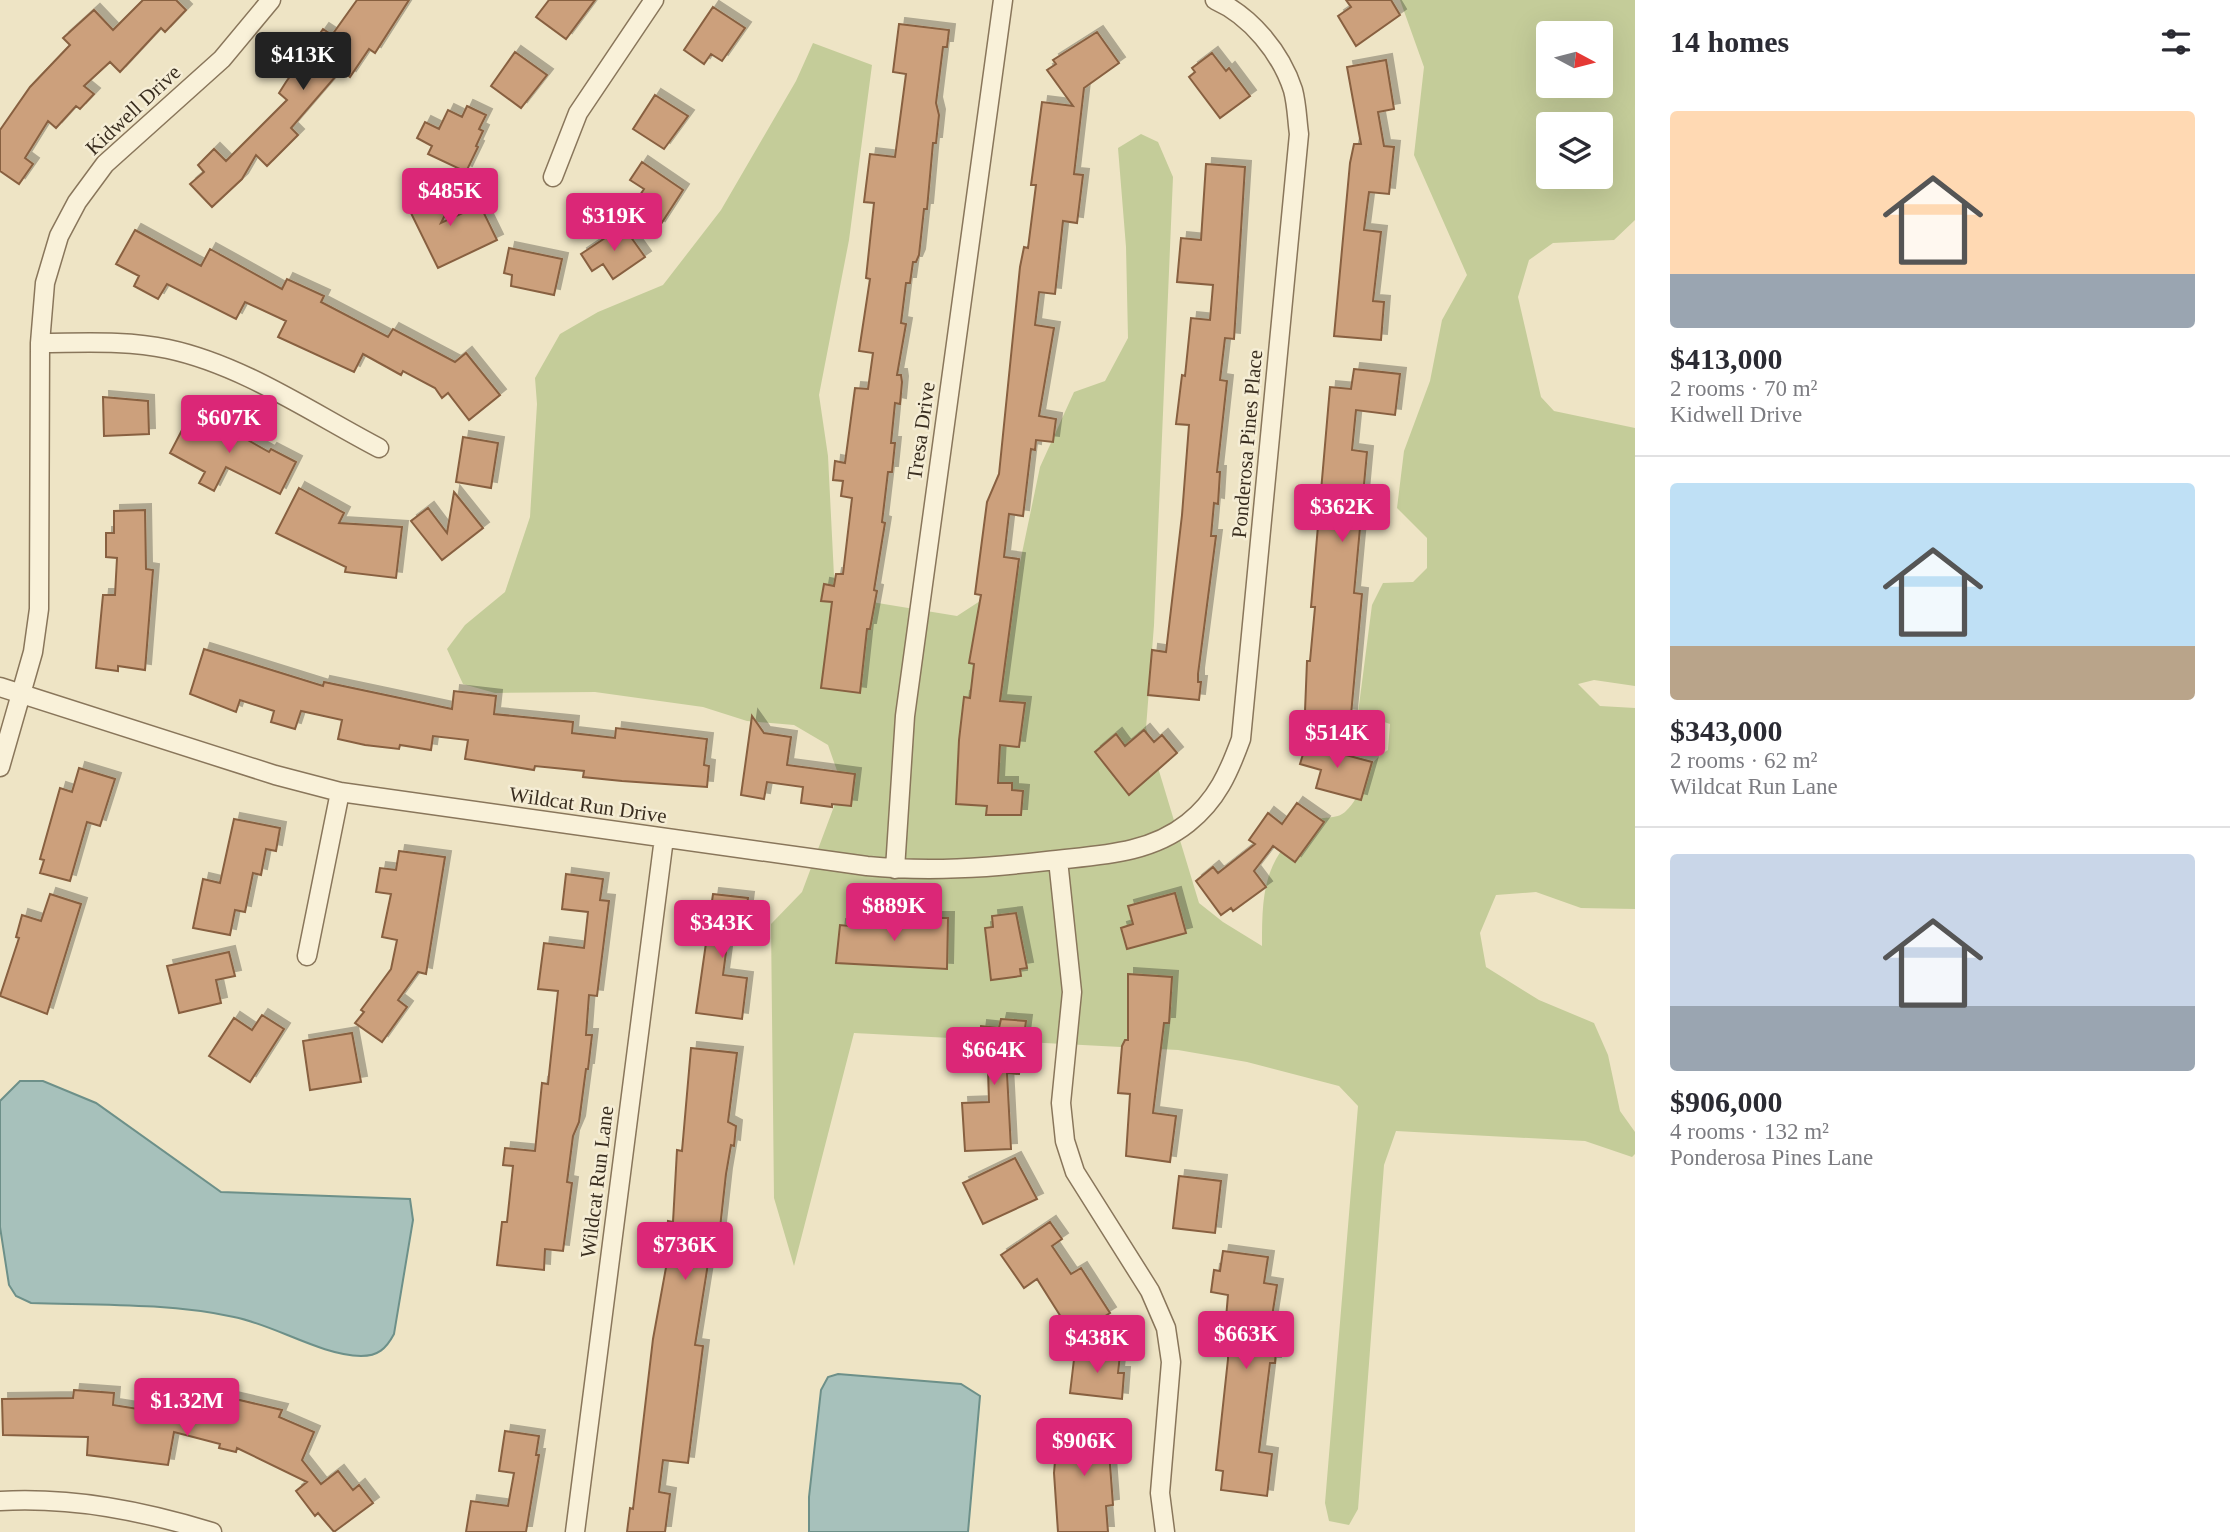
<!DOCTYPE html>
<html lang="en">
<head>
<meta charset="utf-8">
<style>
	:root { --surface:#fff; --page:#f7f7f7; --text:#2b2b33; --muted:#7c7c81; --line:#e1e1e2; --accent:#db2777 }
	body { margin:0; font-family:Georgia,serif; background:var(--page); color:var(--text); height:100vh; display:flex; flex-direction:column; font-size:26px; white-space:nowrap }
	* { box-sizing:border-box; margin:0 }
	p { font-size:23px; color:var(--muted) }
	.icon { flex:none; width:38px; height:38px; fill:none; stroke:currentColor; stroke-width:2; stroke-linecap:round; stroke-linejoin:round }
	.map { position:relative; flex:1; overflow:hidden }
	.panel { display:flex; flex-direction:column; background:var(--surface); width:595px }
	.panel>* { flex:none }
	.needle { width:46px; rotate:97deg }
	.tools { position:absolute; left:1536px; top:21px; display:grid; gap:14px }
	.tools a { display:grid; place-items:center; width:77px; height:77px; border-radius:7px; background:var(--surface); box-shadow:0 7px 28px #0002; font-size:35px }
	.price { position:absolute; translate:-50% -60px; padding:0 16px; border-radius:7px; background:var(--accent); color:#fff; font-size:23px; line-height:46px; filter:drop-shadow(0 2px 4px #0008) }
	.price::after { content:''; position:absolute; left:50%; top:42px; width:21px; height:16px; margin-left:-10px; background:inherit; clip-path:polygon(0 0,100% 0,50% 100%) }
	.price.on { background:#222; color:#fff }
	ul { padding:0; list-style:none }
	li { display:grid; align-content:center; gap:14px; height:371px; padding:0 35px }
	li+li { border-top:2px solid var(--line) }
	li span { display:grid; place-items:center; height:217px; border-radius:7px; color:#555 }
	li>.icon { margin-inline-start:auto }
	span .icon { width:126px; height:126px; fill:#fffc; stroke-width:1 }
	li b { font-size:30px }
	h2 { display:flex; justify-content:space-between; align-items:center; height:84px; padding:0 35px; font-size:30px }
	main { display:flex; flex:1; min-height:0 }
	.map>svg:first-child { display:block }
	.green { fill:#c4cc99; fill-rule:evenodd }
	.water { fill:#a7c1bb; stroke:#6d9089; stroke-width:2 }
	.building { fill:#cca07b; stroke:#886041; stroke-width:2; filter:url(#shadow) }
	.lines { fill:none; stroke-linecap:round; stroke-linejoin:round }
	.minor-casing { stroke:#89765b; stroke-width:21 }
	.minor { stroke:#f9f1d9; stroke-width:18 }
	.labels { text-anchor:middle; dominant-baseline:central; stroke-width:5; stroke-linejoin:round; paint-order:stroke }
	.street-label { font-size:21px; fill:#392d1f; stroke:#f5edd5 }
</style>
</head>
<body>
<main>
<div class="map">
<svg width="1635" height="1532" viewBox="0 0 1635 1532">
	<defs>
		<filter id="shadow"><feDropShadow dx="6" dy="-6" stdDeviation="0" flood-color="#0004"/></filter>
	</defs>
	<rect width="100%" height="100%" fill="#eee4c5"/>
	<path class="green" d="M1400 0H1635V220L1614 240 1553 243 1529 260 1518 297 1541 397 1554 411 1635 428V686L1594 680 1578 684 1600 706 1635 708V909L1581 908 1536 892 1496 895 1480 933 1486 967 1539 1000 1594 1023 1608 1055 1620 1111 1635 1132V1154L1632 1157 1585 1141 1396 1131 1384 1165 1358 1509 1349 1525 1329 1521 1325 1503 1358 1106 1339 1086 1247 1062 1178 1050 854 1033 794 1266 774 1198 771 924 802 892 842 785 828 745 794 725 747 721 703 707 595 692 495 693 463 684 447 649 465 625 505 592 530 517 537 404 535 378 560 334 598 312 663 285 721 210 796 81 813 43 872 65 849 240 819 395 828 456 835 596 957 616 1017 577 1040 467 1074 392 1105 381 1128 338 1126 247 1118 148 1141 134 1158 142 1173 177 1154 625 1146 728 1199 903 1223 922 1262 946C1262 893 1263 856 1311 822 1321 815 1336 821 1346 811 1367 791 1359 767 1388 750L1390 724 1358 713 1372 605 1383 583 1413 582 1427 568V538L1397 508 1404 451 1430 381 1442 320 1467 275 1414 155 1424 67ZM1549 33H1601V86H1549ZM1549 124H1601V177H1549Z"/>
	<path class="water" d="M20 1081H43L96 1103 221 1192 410 1199 413 1220 394 1334C386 1349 378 1356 361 1356 320 1355 275 1325 234 1317 169 1303 98 1305 31 1303L16 1296 9 1285 0 1227V1101Z
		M838 1374 961 1384 980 1396 968 1532H809V1497L821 1390 828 1377Z"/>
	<path class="building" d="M143 0H176L186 10 165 32 161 28 120 72 110 62 84 86 94 94 80 109 76 106 56 128 48 121 25 158 33 164 19 184 0 171V130L30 87 70 45 63 38 94 10 113 30Z
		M357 0H409L375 53 369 49 350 77 341 70 291 128 298 135 267 166 256 155 242 179 212 207 190 184 204 172 198 165 214 149 226 161 287 100 279 93 286 82 323 29 332 35Z
		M549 0H595L566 39 536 17Z
		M1346 0H1391L1400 15 1356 46 1338 16 1351 7Z
		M713 7 745 28 722 61 711 54 704 64 684 50Z
		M899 24 949 30 947 47H943L936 103 939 115 936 143H933L927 209H924L919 255 916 262H913L910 283H906L901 323 906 324 897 375H901L902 382 900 404 895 403 891 443H895L892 472H888L882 522 885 523 874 590 877 591 870 629H867L860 693 821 688 832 602 821 601 824 584 834 586 836 574H843L852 498 841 496 843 481 833 480 835 461 845 463 855 388 868 389 873 353 859 351 870 279 866 278 874 203 864 202 870 154 895 157 906 74 893 72Z
		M1097 32 1119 63 1084 88 1074 174 1083 175 1077 223 1063 221 1055 294 1039 292 1035 325 1054 328 1039 416 1056 419 1053 442 1036 440 1035 450 1031 449 1023 516 1009 514 1004 557 1019 559 1000 701 1025 703 1019 747 1000 745 998 783H1012V790L1023 791 1021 815H986L987 806 956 804 959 740 964 697 970 698 974 664 969 663 981 595 975 594 987 502 999 474 1020 267 1024 247 1028 248 1036 185H1031L1042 102 1073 106 1047 70 1056 64 1053 60Z
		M515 52 547 75 521 108 491 86Z
		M1212 53 1226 71 1229 68 1250 96 1220 118 1189 77 1195 72 1192 68Z
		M1386 60 1394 109 1378 112 1384 146 1394 147 1389 194 1369 192 1364 230 1381 232 1373 301 1384 302 1381 340 1334 336 1350 163 1354 144H1361L1347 67Z
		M655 95 688 116 664 149 633 129Z
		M467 106 486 115 479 129 483 131 476 146 478 147 466 172 428 154 432 146 417 138 425 122 439 129 448 110 462 117Z
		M642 162 683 190 659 227 632 207 644 189 630 180Z
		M1206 164 1245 167 1234 339 1225 338 1220 380 1227 381 1217 472H1220L1218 504 1214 503 1211 536H1216L1198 674V682H1201L1199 700 1148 695 1152 650 1166 652 1182 515 1189 425 1176 424 1182 375 1185 376 1191 318 1210 320 1213 285 1177 282 1181 238 1201 240Z
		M446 186 453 199 441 223 480 205 497 240 438 268 407 205Z
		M623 226 645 257 613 279 603 264 592 271 581 254Z
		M135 230 201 266 210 249 282 289 287 279 324 296 321 302 388 337 393 329 455 362 466 353 500 395 469 420 448 393 442 398 435 388 403 371 401 375 363 354 354 372 278 337 286 321 245 302 236 319 167 284 158 299 134 286 139 276 116 264Z
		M509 248 562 259 554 295 511 286 512 275 504 273Z
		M1354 369 1400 374 1395 415 1356 410 1352 450 1367 452 1354 593 1362 594 1351 715 1305 711 1307 661H1310L1315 607H1311L1330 387 1351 389Z
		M103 397 148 401 149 434 104 436Z
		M193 409 269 452 271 449 296 462 280 494 226 467 214 491 199 483 205 472 170 453Z
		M463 437 498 443 491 488 456 482Z
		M299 488 344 513 339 523 402 527 396 578 345 572 346 567 276 533Z
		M454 492 483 528 442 560 411 521 428 508 447 533Z
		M145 510 146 569 153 570 145 670 118 666V671L96 668 103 595H115L117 558 106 557V533H114V511Z
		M204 649 323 686 324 682 452 709 454 691 496 696 494 714 573 722 572 733 615 738 616 728 707 739 704 765 709 766 707 787 622 781 583 777 584 771 535 766 534 770 465 759 468 740 433 736 431 750 400 745 399 749 365 745 338 739 342 720 301 711 295 729 271 722 274 711 240 700 236 712 190 694Z
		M752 716 764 733 791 737 787 765 855 774 851 806 832 804V807L801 803 803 787 767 782 764 799 741 795Z
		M1144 730 1154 742 1162 735 1177 753 1129 795 1095 752 1116 734 1125 746Z
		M1308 738 1327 743 1326 747 1331 751 1372 762 1361 800 1316 788 1321 770 1300 764Z
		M79 768 115 779 100 826 87 822 70 881 40 873 44 860 40 859 60 788 72 792Z
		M1297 803 1324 822 1295 862 1273 846 1254 871 1266 887 1233 911 1231 908 1221 915 1196 881 1213 867 1218 873 1255 844 1249 840 1268 813 1282 824Z
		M234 819 280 828 276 851 266 849 261 875 253 873 245 912 235 910 230 935 193 928 203 879 220 883Z
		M399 851 445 857 426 974 418 972 398 1000 407 1007 382 1042 355 1023 364 1012 361 1010 391 969 397 940 382 937 391 894 376 892 380 868 396 870Z
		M566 874 603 879 600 900 609 901 597 996 589 995 586 1035H592L588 1069H586L579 1122 573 1136 567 1182 572 1183 563 1251 545 1249 544 1270 497 1265 502 1222H507L513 1166 503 1165 505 1148 535 1151 542 1083 548 1084 558 991 538 989 544 943 584 948 588 912 562 909Z
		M1175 893 1186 933 1127 949 1121 928 1133 924 1128 906Z
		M50 894 81 904 47 1014 0 996 19 938 16 937 22 915 41 921Z
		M713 894 748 898 743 937H728L723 975 747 978 742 1019 696 1013Z
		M850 913 874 916 873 921 930 922V918H948L947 969 836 963 840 925 849 926Z
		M1016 913 1027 968 1020 969 1021 976 991 980 985 928 993 927 992 916Z
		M229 952 235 976 216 980 221 1003 179 1013 167 966Z
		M1128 974 1172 977 1169 1023H1164L1153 1113 1176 1116 1170 1162 1126 1156 1130 1094 1118 1093 1122 1046 1125 1040H1128Z
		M262 1015 284 1029 250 1082 209 1056 234 1018 252 1030Z
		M1001 1019 1026 1021 1019 1074 1007 1073 1011 1149 965 1151 962 1103 989 1102 988 1070 976 1069 981 1026 999 1028Z
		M352 1033 361 1082 310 1090 303 1041Z
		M691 1048 737 1053 728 1122 736 1126 734 1146 731 1145 726 1174 718 1246 711 1245 695 1345 703 1346 688 1463 663 1460 659 1492 670 1494 665 1532H627L630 1508 633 1509 653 1339 671 1240H666L668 1221 673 1222 677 1150 682 1151Z
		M1015 1158 1037 1199 983 1224 963 1183Z
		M1179 1176 1221 1181 1215 1233 1173 1228Z
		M1050 1222 1062 1239 1052 1246 1071 1274 1081 1268 1110 1313 1073 1336 1037 1279 1024 1288 1001 1255Z
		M1223 1251 1268 1257 1264 1283 1277 1285 1271 1323 1278 1324 1275 1363H1270L1259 1452 1272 1454 1267 1496 1221 1490 1223 1471 1216 1470 1228 1359V1341H1224L1228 1295 1211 1292 1214 1270 1220 1271Z
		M1075 1351 1120 1355 1118 1373H1124L1122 1399 1070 1393Z
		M74 1390 114 1393 113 1405 163 1413 166 1402 194 1407 197 1390 282 1410 279 1417 314 1432 302 1460 321 1484 338 1471 353 1490 359 1485 373 1503 334 1532 318 1513 315 1516 296 1491 307 1482 237 1448 236 1452 219 1448 220 1444 174 1432 168 1465 87 1455 88 1437 3 1435 2 1399 73 1398Z
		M1058 1425 1119 1430 1117 1451H1109L1113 1505 1106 1506 1108 1532H1058L1054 1473Z
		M505 1431 539 1436 536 1455H539L526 1532H466L471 1501 508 1506 514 1473 499 1471Z"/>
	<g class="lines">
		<g class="minor-casing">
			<path id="minor" d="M553 177 578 113 654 0
				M40 343C82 343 126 340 168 349 243 365 312 413 379 448
				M0 687 275 775 340 792 867 866C928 872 987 868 1047 861 1097 855 1148 855 1188 823 1217 800 1229 772 1241 739L1299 134C1297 120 1297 105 1293 90 1281 53 1251 16 1215 0
				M0 767 33 652 39 609 40 343 45 283 59 236 77 202 105 164 222 59 271 0
				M1058 860 1072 992 1061 1103 1065 1141 1075 1172 1150 1291 1166 1328 1171 1362 1160 1493 1165 1532
				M895 869 905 716 1003 0
				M307 956 340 792
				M0 1501C73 1497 143 1511 212 1532
				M575 1532 664 838"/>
		</g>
		<use href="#minor" class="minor"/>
	</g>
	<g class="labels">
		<g class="street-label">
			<text transform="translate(133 110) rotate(-43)">Kidwell Drive</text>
			<text transform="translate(921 431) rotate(-82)">Tresa Drive</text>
			<text transform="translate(1247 444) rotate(-85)">Ponderosa Pines Place</text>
			<text transform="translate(588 805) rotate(8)">Wildcat Run Drive</text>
			<text transform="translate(597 1182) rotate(-83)">Wildcat Run Lane</text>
		</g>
	</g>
</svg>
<div class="tools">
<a><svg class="needle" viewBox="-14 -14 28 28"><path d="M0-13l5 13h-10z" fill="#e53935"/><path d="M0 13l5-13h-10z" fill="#7c7c81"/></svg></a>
<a><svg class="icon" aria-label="layers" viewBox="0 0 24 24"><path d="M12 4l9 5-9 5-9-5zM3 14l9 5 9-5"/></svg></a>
</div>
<b class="price on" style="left:303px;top:92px">$413K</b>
<b class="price" style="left:450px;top:228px">$485K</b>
<b class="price" style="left:614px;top:253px">$319K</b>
<b class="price" style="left:229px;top:455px">$607K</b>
<b class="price" style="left:1342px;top:544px">$362K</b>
<b class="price" style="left:1337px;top:770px">$514K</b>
<b class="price" style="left:894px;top:943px">$889K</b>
<b class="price" style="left:722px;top:960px">$343K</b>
<b class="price" style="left:994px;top:1087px">$664K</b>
<b class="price" style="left:685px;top:1282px">$736K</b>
<b class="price" style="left:1246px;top:1371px">$663K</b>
<b class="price" style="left:1097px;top:1375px">$438K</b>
<b class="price" style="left:187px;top:1438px">$1.32M</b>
<b class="price" style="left:1084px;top:1478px">$906K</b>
</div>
<section class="panel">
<h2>14 homes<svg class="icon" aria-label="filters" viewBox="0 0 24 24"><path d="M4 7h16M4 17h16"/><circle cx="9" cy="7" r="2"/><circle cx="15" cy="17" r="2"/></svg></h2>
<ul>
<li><span style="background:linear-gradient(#ffd9b3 75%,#9aa5b1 0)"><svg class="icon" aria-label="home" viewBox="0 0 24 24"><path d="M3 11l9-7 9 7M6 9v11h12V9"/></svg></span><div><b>$413,000</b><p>2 rooms · 70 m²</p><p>Kidwell Drive</p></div></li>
<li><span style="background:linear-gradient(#bfe0f5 75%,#b9a48a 0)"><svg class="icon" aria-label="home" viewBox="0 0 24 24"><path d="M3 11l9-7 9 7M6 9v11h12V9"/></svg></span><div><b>$343,000</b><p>2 rooms · 62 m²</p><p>Wildcat Run Lane</p></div></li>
<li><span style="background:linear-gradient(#c9d6e8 70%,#9aa5b1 0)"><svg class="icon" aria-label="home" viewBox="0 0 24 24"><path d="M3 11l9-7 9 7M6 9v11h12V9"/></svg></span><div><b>$906,000</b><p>4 rooms · 132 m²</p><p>Ponderosa Pines Lane</p></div></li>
</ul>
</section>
</main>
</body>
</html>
